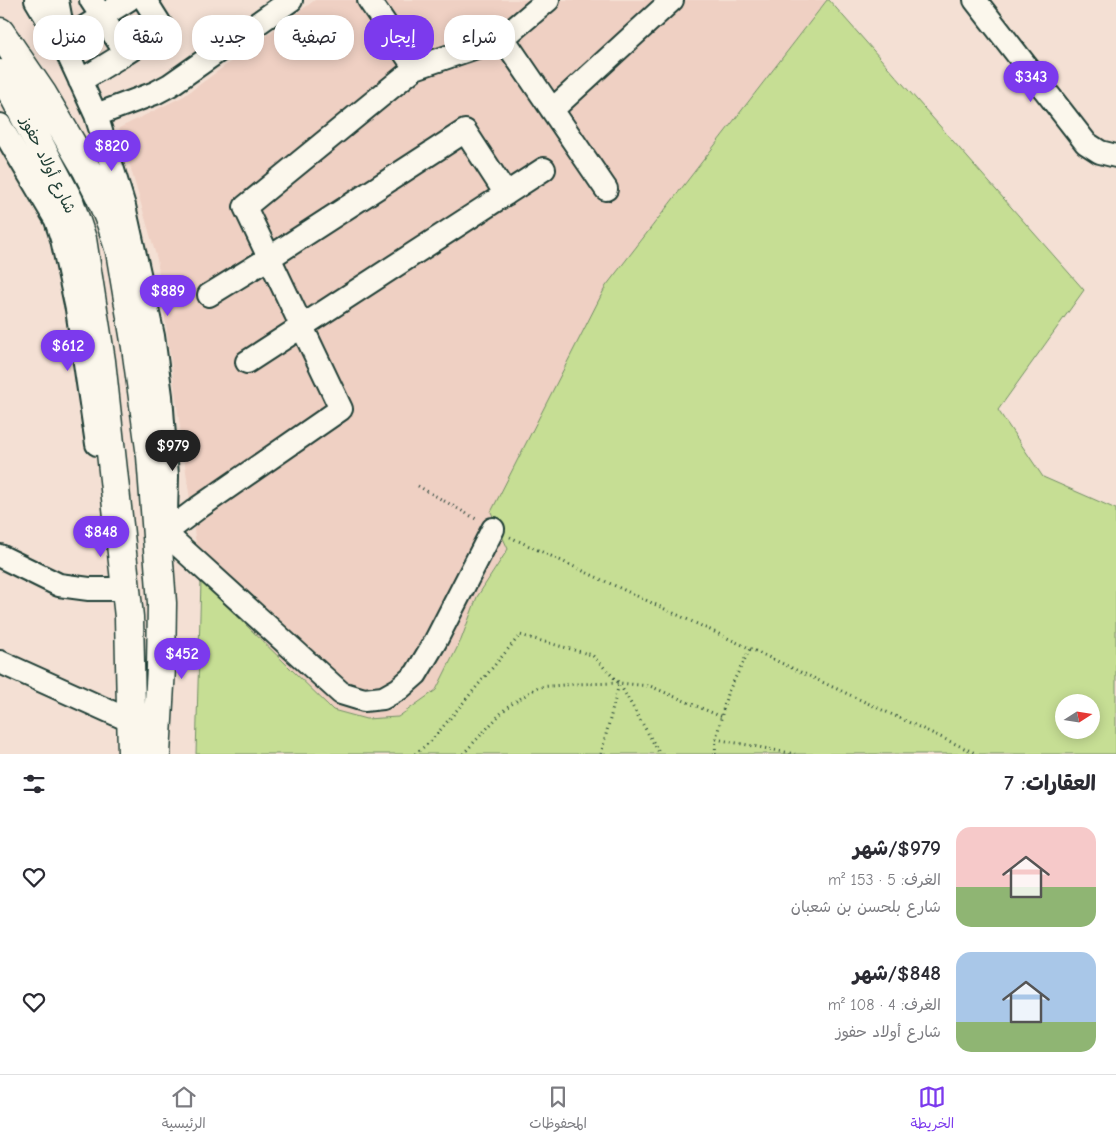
<!DOCTYPE html>
<html lang="ar">
<head>
<meta charset="utf-8">
<style>
	:root { --surface:#fff; --page:#f7f7f7; --text:#2b2b33; --muted:#7c7c81; --line:#e1e1e2; --accent:#7c3aed }
	body { margin:0; font-family:"Comic Neue","Playpen Sans Arabic",sans-serif; background:var(--page); color:var(--text); direction:rtl; height:100vh; display:flex; flex-direction:column; font-size:19px; white-space:nowrap }
	* { box-sizing:border-box; margin:0 }
	p { font-size:16px; color:var(--muted) }
	.icon { flex:none; width:28px; height:28px; fill:none; stroke:currentColor; stroke-width:2; stroke-linecap:round; stroke-linejoin:round }
	.map { position:relative; height:754px; overflow:hidden; direction:ltr }
	.drawer { display:flex; flex-direction:column; background:var(--surface); flex:1 }
	.drawer>* { flex:none }
	.banner { position:absolute; left:15px; top:15px; width:500px; height:45px; direction:rtl; display:flex; gap:10px }
	.needle { width:32px; rotate:78deg }
	.controls { position:absolute; left:1055px; top:694px; display:grid; gap:10px }
	.controls a { display:grid; place-items:center; width:45px; height:45px; border-radius:50%; background:var(--surface); box-shadow:0 2px 12px #0003; font-size:25px }
	.price { position:absolute; translate:-50% -42px; padding:0 11px; border-radius:18px; background:var(--accent); color:#fff; font-size:16px; line-height:32px; filter:drop-shadow(0 1px 2px #0008) }
	.price::after { content:''; position:absolute; left:50%; top:30px; width:15px; height:11px; margin-left:-8px; background:inherit; clip-path:polygon(0 0,100% 0,50% 100%) }
	.price.current { background:#222; color:#fff }
	ul { padding:0; list-style:none }
	li { display:flex; align-items:center; gap:15px; height:125px; padding:0 20px }
	li span { display:grid; place-items:center; flex:none; width:140px; height:100px; border-radius:15px; color:#555 }
	li>.icon { margin-inline-start:auto }
	span .icon { width:60px; height:60px; fill:#fffc; stroke-width:1 }
	li b { font-size:21px }
	h2 { display:flex; justify-content:space-between; align-items:center; height:60px; padding:0 20px; font-size:21px }
	.chip { padding:0 18px; border-radius:20px; background:var(--surface); box-shadow:0 2px 12px #0003; font-size:18px; line-height:45px }
	.chip.current { background:var(--accent); color:#fff }
	.menu { display:flex; justify-content:space-around; align-items:center; height:70px; border-top:1px solid var(--line); background:var(--surface); font-size:14px; color:var(--muted) }
	.menu a { display:grid; justify-items:center; gap:2px }
	.menu .current { color:var(--accent) }
	.map>svg:first-child { display:block }
	.built { fill:#efd0c3 }
	.green { fill:#c6de94; stroke:#728e64; fill-rule:evenodd }
	.lines { fill:none; stroke-linecap:round; stroke-linejoin:round }
	.minor-casing { stroke:#1f3d34; stroke-width:26 }
	.major-casing { stroke:#1f3d34; stroke-width:31 }
	.path { stroke:#1f3d34; stroke-width:3; stroke-dasharray:1 4; stroke-linecap:butt }
	.minor { stroke:#fbf7ec; stroke-width:22 }
	.major { stroke:#fbf7ec; stroke-width:28 }
	.labels { text-anchor:middle; dominant-baseline:central; stroke-width:4; stroke-linejoin:round; paint-order:stroke }
	.street-label { font-size:16px; fill:#1f3d34; stroke:#fbf7ec }
</style>
</head>
<body>
<div class="map">
<svg width="1116" height="754" viewBox="0 0 1116 754">
	<rect width="100%" height="100%" fill="#f4e0d4"/>
	<filter id="ink" filterUnits="userSpaceOnUse"><feTurbulence type="fractalNoise" baseFrequency=".02" numOctaves="2"/><feDisplacementMap in="SourceGraphic" scale="10" xChannelSelector="R" yChannelSelector="G"/><feConvolveMatrix kernelMatrix="1 2 1 2 8 2 1 2 1" color-interpolation-filters="sRGB"/></filter>
	<g filter="url(#ink)">
		<path class="built" d="M315 0H827L606 286 508 549 477 597 461 640 436 690 398 717 366 719 333 710 201 581 157 259 119 128 184 96Z"/>
		<path class="green" d="M827 0H829L1084 290 998 410 1043 477 1116 509V754H196L201 581 333 710 366 719 398 717 436 690 461 640 477 597 508 549 491 512 606 286ZM1064 702H1091V730H1064Z"/>
		<g class="lines">
			<g class="minor-casing">
				<path id="minor" d="M36 0 66 50 96 115 124 206 153 336 161 396 167 476 166 514
					M57 0 64 37
					M369 0 415 68
					M975 0 1086 143 1100 152 1116 156
					M503 38 606 189
					M64 40 128 0
					M126 53 160 31 162 27 145 0
					M80 81 126 53 91 0
					M552 110 672 0
					M96 115 155 93 170 85 291 0
					M0 125 56 220 62 239 77 309 97 444
					M209 295 269 258 465 131 506 194
					M247 362 544 169
					M493 529 435 642 416 674 399 689 383 698 364 700 341 693 165 533 198 508 341 409 245 207 415 68 503 38 548 0
					M0 556 59 585 89 589H119
					M0 662 131 721"/>
			</g>
			<g class="major-casing">
				<path id="major" d="M0 32 43 95 87 170 100 196 111 223 120 251 136 347 151 456 162 603 161 668 156 754
					M0 74 13 94 69 201 82 239 101 361 129 617 132 754"/>
			</g>
			<path class="path" d="M418 486 476 519
				M510 537 977 754
				M716 739 795 754
				M415 754 431 741 520 635 592 655 619 683 650 686 722 717
				M463 754 507 707 538 687 576 684 619 683 660 754
				M601 754 619 684
				M715 754 716 739 727 694 750 649"/>
			<use href="#minor" class="minor"/>
			<use href="#major" class="major"/>
		</g>
	</g>
	<g class="labels">
		<g class="street-label">
			<text transform="translate(48 165) rotate(64)">شارع أولاد حفوز</text>
		</g>
	</g>
</svg>
<div class="controls">
<a><svg class="needle" viewBox="-14 -14 28 28"><path d="M0-13l5 13h-10z" fill="#e53935"/><path d="M0 13l5-13h-10z" fill="#7c7c81"/></svg></a>
</div>
<b class="price" style="left:1031px;top:103px">$343</b>
<b class="price" style="left:112px;top:172px">$820</b>
<b class="price" style="left:168px;top:317px">$889</b>
<b class="price" style="left:68px;top:372px">$612</b>
<b class="price current" style="left:173px;top:472px">$979</b>
<b class="price" style="left:101px;top:558px">$848</b>
<b class="price" style="left:182px;top:680px">$452</b>
<div class="banner">
<a class="chip">شراء</a>
<a class="chip current">إيجار</a>
<a class="chip">تصفية</a>
<a class="chip">جديد</a>
<a class="chip">شقة</a>
<a class="chip">منزل</a>
</div>
</div>
<section class="drawer">
<h2>العقارات: 7<svg class="icon" aria-label="filters" viewBox="0 0 24 24"><path d="M4 7h16M4 17h16"/><circle cx="9" cy="7" r="2"/><circle cx="15" cy="17" r="2"/></svg></h2>
<ul>
<li><span style="background:linear-gradient(#f6c9c9 60%,#8fb573 0)"><svg class="icon" aria-label="home" viewBox="0 0 24 24"><path d="M3 11l9-7 9 7M6 9v11h12V9"/></svg></span><div><b>$979/شهر</b><p>الغرف: 5 · 153 m²</p><p>شارع بلحسن بن شعبان</p></div><svg class="icon" aria-label="heart" viewBox="0 0 24 24"><path d="M12 20l-8-8c-3-5 5-10 8-4 3-6 11-1 8 4z"/></svg></li>
<li><span style="background:linear-gradient(#a9c7e8 70%,#8fb573 0)"><svg class="icon" aria-label="home" viewBox="0 0 24 24"><path d="M3 11l9-7 9 7M6 9v11h12V9"/></svg></span><div><b>$848/شهر</b><p>الغرف: 4 · 108 m²</p><p>شارع أولاد حفوز</p></div><svg class="icon" aria-label="heart" viewBox="0 0 24 24"><path d="M12 20l-8-8c-3-5 5-10 8-4 3-6 11-1 8 4z"/></svg></li>
</ul>
</section>
<nav class="menu">
<a class="current"><svg class="icon" aria-label="map" viewBox="0 0 24 24"><path d="M3 6l6-2 6 2 6-2v14l-6 2-6-2-6 2zM9 4v14M15 6v14"/></svg>الخريطة</a>
<a><svg class="icon" aria-label="saved" viewBox="0 0 24 24"><path d="M7 4h10v16l-5-4-5 4z"/></svg>المحفوظات</a>
<a><svg class="icon" aria-label="home" viewBox="0 0 24 24"><path d="M3 11l9-7 9 7M6 9v11h12V9"/></svg>الرئيسية</a>
</nav>
</body>
</html>
